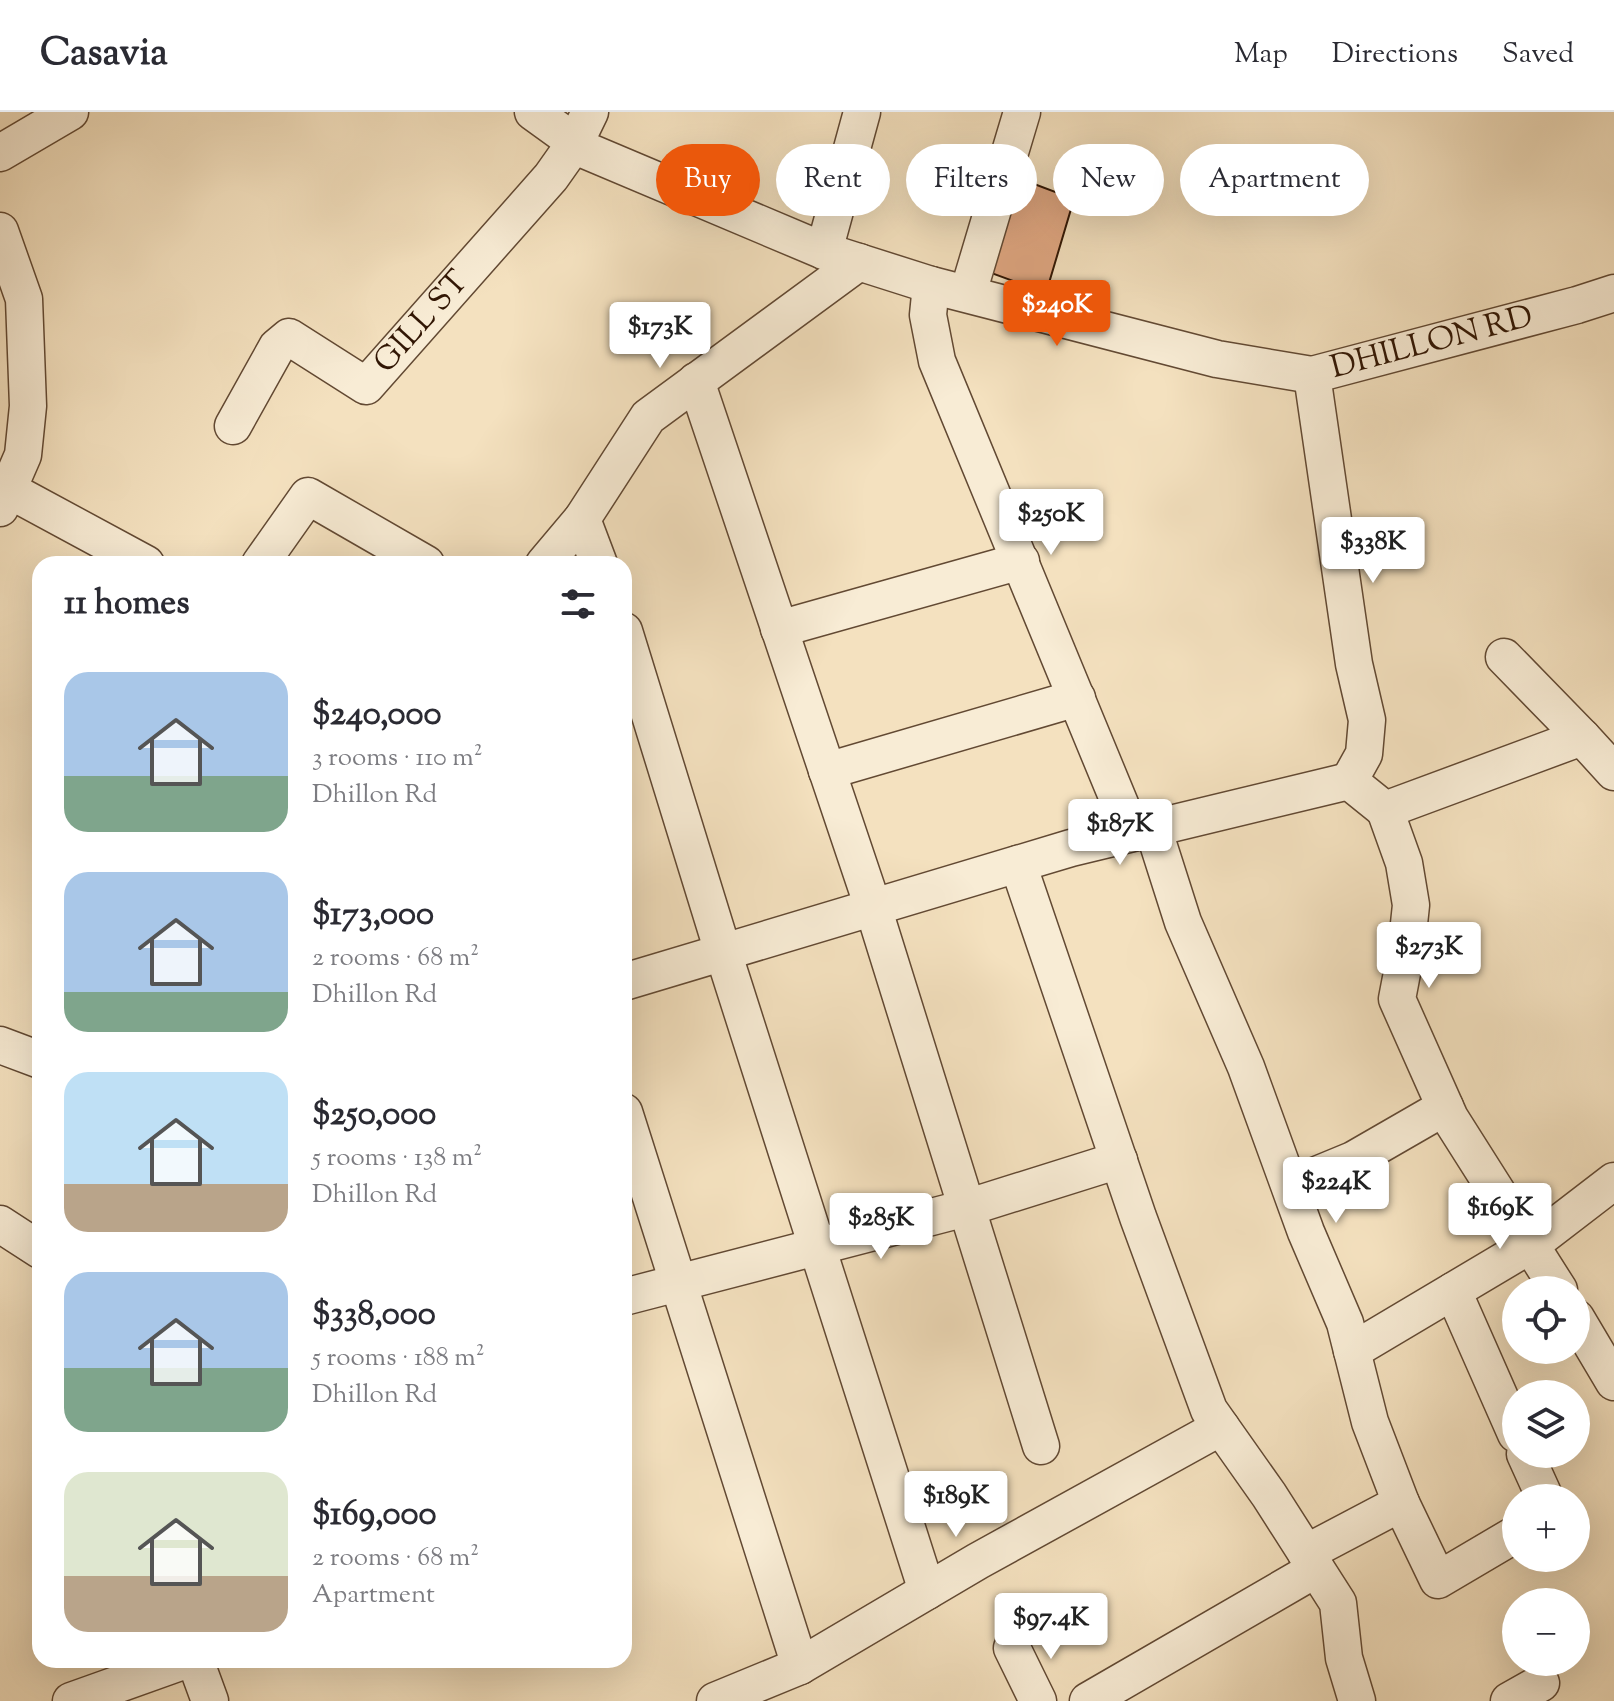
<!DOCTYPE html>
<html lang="en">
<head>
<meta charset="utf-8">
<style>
	:root { --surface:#fff; --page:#f2f2f3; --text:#2b2b33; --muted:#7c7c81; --line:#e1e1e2; --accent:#ea580c }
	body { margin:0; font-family:"Sorts Mill Goudy",serif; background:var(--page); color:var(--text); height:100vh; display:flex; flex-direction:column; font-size:30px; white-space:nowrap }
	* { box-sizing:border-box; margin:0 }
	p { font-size:26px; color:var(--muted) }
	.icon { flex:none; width:44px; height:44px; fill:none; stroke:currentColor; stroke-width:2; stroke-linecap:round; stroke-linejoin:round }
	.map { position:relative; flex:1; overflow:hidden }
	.sheet { position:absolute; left:32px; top:444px; width:600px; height:1112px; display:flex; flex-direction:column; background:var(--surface); border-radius:24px; box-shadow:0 8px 32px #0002 }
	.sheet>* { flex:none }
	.guide { position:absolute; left:656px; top:32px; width:760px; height:72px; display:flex; gap:16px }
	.buttons { position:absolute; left:1502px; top:1164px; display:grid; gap:16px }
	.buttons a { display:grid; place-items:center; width:88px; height:88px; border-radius:50%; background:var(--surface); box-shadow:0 8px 32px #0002; font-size:40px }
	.price { position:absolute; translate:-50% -68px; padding:0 18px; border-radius:8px; background:#fff; color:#222; font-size:26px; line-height:52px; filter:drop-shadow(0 2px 4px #0008) }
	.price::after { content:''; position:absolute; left:50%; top:48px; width:24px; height:18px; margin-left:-12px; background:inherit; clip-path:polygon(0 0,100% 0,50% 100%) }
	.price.selected { background:var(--accent); color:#fff }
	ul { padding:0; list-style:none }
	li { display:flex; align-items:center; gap:24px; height:200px; padding:0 32px }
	li span { display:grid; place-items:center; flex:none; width:224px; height:160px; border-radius:24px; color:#555 }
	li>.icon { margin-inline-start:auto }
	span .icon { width:96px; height:96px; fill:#fffc; stroke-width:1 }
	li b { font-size:34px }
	h2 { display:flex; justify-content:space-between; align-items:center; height:96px; padding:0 32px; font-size:34px }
	.pill { padding:0 28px; border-radius:36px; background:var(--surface); box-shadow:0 8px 32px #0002; font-size:28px; line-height:72px }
	.pill.selected { background:var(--accent); color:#fff }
	header { display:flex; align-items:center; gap:48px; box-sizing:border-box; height:112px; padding:0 40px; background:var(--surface); border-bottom:2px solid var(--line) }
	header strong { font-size:38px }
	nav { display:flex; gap:44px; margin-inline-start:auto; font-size:28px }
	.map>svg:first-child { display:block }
	.building { fill:#dfa681; stroke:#311604; stroke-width:2 }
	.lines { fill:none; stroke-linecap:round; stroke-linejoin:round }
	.minor-casing { stroke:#624933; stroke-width:39 }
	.minor { stroke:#f8ecd5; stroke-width:36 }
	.labels { text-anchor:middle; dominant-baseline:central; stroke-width:8; stroke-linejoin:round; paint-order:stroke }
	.street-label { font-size:32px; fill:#311604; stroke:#f8ecd5 }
</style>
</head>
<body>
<header>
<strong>Casavia</strong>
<nav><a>Map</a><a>Directions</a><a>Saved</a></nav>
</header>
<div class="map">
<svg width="1614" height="1589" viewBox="0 0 1614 1589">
	<rect width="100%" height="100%" fill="#f4e1bf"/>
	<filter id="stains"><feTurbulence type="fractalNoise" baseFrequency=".0025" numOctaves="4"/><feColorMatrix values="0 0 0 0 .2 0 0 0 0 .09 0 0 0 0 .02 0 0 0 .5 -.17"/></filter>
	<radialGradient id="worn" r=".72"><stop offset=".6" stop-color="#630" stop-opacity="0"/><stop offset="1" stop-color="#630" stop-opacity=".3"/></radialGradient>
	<path class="building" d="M1013 64 1074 87 1046 181 983 158Z"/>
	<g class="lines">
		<g class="minor-casing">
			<g id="minor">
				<path id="s1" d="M533 0 587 39 824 139 931 173 1217 247 1312 263 1577 193 1614 181"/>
				<path d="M0 41 70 0"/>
				<path d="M0 119 24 187 28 294 23 343 0 396"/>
				<path d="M824 139 862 0"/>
				<path d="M931 173 928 203 937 249 1132 721"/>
				<path d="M968 181 1022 0"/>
				<path d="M1312 263 1354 552 1367 608 1364 642 1349 669"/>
				<path d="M696 269 873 795 1041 1334"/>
				<path id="s2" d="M233 314 277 235 289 225 366 274 551 65 575 31 590 0"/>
				<path d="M9 378 146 452"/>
				<path d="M582 407 599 452"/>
				<path d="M260 452 308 384 426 452"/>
				<path d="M544 452 582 407 648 305 859 150"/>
				<path d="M779 517 1021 449"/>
				<path d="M624 519 723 840 927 1479"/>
				<path d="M1504 545 1582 625"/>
				<path d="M827 659 1077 586"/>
				<path d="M1385 698 1404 751 1411 793 1406 840 1397 887 1450 1006 1559 1178"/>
				<path d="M1153 716 1183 810 1246 955 1306 1120 1345 1211 1370 1310 1401 1391 1306 1441"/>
				<path d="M1018 752 1138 1105 1209 1298 1269 1383 1338 1491 1344 1546 1357 1589"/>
				<path d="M624 870 1071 736 1349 669 1385 698 1582 625 1614 660"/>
				<path d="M0 933 40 948"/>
				<path d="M624 1000 800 1554"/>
				<path d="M1290 1074 1353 1048 1445 995"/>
				<path d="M0 1112 40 1138"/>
				<path d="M1453 1179 1516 1322"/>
				<path d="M624 1185 966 1096 1119 1048"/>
				<path d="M1576 1206 1614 1270"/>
				<path d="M1352 1239 1532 1132 1614 1069"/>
				<path d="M1525 1342 1545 1386"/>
				<path d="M1401 1391 1438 1468 1516 1422"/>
				<path d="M1012 1536 1038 1589"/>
				<path d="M195 1548 210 1589"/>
				<path d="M71 1589 186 1548"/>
				<path d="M715 1589 800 1554 978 1449 1221 1315"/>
				<path d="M1088 1589 1316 1457"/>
				<path d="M1509 1589 1541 1571"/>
			</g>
		</g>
		<use href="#minor" class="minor"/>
	</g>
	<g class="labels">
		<g class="street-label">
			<text stroke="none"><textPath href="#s2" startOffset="282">GILL ST</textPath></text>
			<text stroke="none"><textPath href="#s1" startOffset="952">DHILLON RD</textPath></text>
		</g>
	</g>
	<rect width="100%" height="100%" filter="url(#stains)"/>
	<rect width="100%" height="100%" fill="url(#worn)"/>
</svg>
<div class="buttons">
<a><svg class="icon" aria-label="locate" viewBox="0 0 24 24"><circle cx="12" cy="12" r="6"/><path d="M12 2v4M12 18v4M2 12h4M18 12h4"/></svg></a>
<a><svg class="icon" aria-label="layers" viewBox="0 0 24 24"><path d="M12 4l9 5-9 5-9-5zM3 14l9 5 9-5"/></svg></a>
<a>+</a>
<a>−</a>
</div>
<b class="price selected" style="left:1057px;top:236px">$240K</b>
<b class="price" style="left:660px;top:258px">$173K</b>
<b class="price" style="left:1051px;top:445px">$250K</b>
<b class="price" style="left:1373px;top:473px">$338K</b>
<b class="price" style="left:1120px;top:755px">$187K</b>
<b class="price" style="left:1429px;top:878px">$273K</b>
<b class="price" style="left:1336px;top:1113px">$224K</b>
<b class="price" style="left:1500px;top:1139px">$169K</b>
<b class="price" style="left:881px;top:1149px">$285K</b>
<b class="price" style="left:956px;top:1427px">$189K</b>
<b class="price" style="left:1051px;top:1549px">$97.4K</b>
<div class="guide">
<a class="pill selected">Buy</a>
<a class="pill">Rent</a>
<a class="pill">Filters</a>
<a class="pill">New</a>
<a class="pill">Apartment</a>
</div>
<section class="sheet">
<h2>11 homes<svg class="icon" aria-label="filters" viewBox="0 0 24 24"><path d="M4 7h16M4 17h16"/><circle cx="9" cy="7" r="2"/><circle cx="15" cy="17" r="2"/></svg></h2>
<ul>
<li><span style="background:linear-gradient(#a9c7e8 65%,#7fa58c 0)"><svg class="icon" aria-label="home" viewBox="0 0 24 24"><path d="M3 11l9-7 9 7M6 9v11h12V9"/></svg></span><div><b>$240,000</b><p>3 rooms · 110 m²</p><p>Dhillon Rd</p></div></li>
<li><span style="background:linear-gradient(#a9c7e8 75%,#7fa58c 0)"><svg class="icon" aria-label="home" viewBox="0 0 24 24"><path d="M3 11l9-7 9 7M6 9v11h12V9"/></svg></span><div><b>$173,000</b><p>2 rooms · 68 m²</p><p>Dhillon Rd</p></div></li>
<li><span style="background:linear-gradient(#bfe0f5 70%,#b9a48a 0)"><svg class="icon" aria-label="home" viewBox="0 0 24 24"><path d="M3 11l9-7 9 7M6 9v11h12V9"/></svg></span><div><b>$250,000</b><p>5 rooms · 138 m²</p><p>Dhillon Rd</p></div></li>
<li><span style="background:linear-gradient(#a9c7e8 60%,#7fa58c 0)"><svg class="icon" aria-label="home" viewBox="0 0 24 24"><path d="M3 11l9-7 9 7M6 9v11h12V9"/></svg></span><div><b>$338,000</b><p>5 rooms · 188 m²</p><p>Dhillon Rd</p></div></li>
<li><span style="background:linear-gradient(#dfe7d0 65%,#b9a48a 0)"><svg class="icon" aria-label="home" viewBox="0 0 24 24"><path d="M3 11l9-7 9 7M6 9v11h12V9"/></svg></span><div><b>$169,000</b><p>2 rooms · 68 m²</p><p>Apartment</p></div></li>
</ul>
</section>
</div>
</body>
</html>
